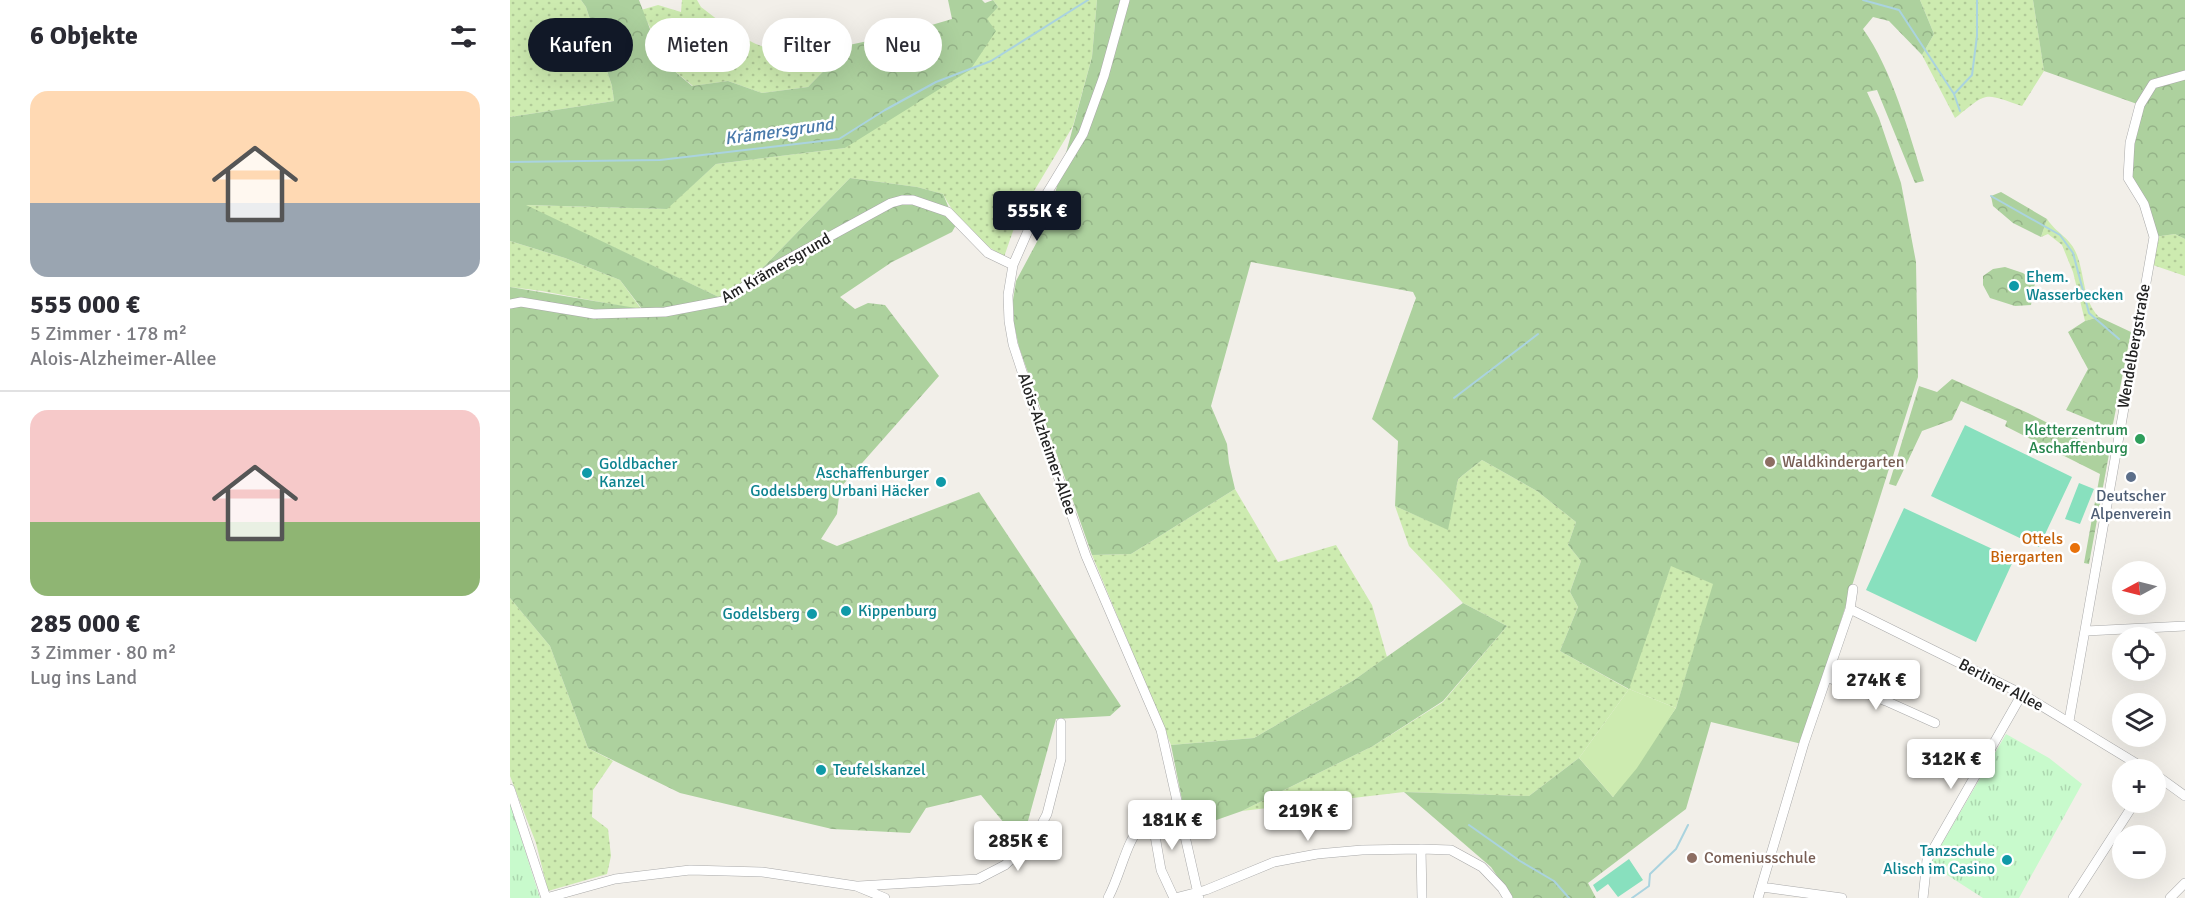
<!DOCTYPE html>
<html lang="de">
<head>
<meta charset="utf-8">
<style>
	:root { --surface:#fff; --page:#f2f2f3; --text:#2b2b33; --muted:#7c7c81; --line:#e1e1e2; --accent:#111827 }
	body { margin:0; font-family:Signika,sans-serif; background:var(--page); color:var(--text); height:100vh; display:flex; flex-direction:column; font-size:22px; white-space:nowrap }
	* { box-sizing:border-box; margin:0 }
	p { font-size:20px; color:var(--muted) }
	.icon { flex:none; width:33px; height:33px; fill:none; stroke:currentColor; stroke-width:2; stroke-linecap:round; stroke-linejoin:round }
	.map { position:relative; flex:1; overflow:hidden }
	.sheet { display:flex; flex-direction:column; background:var(--surface); width:510px }
	.sheet>* { flex:none }
	.top-card { position:absolute; left:18px; top:18px; width:570px; height:54px; display:flex; gap:12px }
	.needle { width:39px; rotate:263deg }
	.fabs { position:absolute; left:1602px; top:561px; display:grid; gap:12px }
	.fabs a { display:grid; place-items:center; width:54px; height:54px; border-radius:50%; background:var(--surface); box-shadow:0 6px 24px #0002; font-size:30px }
	.price { position:absolute; translate:-50% -51px; padding:0 14px; border-radius:6px; background:#fff; color:#222; font-size:20px; line-height:39px; filter:drop-shadow(0 2px 3px #0008) }
	.price::after { content:''; position:absolute; left:50%; top:36px; width:18px; height:14px; margin-left:-9px; background:inherit; clip-path:polygon(0 0,100% 0,50% 100%) }
	.price.selected { background:var(--accent); color:#fff }
	ul { padding:0; list-style:none }
	li { display:grid; align-content:center; gap:12px; height:318px; padding:0 30px }
	li+li { border-top:2px solid var(--line) }
	li span { display:grid; place-items:center; height:186px; border-radius:18px; color:#555 }
	li>.icon { margin-inline-start:auto }
	span .icon { width:108px; height:108px; fill:#fffc; stroke-width:1 }
	li b { font-size:26px }
	h2 { display:flex; justify-content:space-between; align-items:center; height:72px; padding:0 30px; font-size:26px }
	.tag { padding:0 21px; border-radius:27px; background:var(--surface); box-shadow:0 6px 24px #0002; font-size:21px; line-height:54px }
	.tag.selected { background:var(--accent); color:#fff }
	main { display:flex; flex:1; min-height:0 }
	.map>svg:first-child { display:block }
	.grass { fill:url(#grass-dots) }
	.forest { fill:url(#forest-crowns) }
	.park { fill:url(#park-tufts) }
	.garden { fill:#cdebb0 }
	.pitch { fill:#88e0be }
	.lines { fill:none; stroke-linecap:round; stroke-linejoin:round }
	.stream { stroke:#aad3df; stroke-width:2 }
	.minor-casing { stroke:#a9a9a9; stroke-width:10 }
	.minor { stroke:#fff; stroke-width:9 }
	.culture-dot { fill:#0f9aa8; stroke:#fff; stroke-width:2 }
	.leisure-dot { fill:#2e9e5b; stroke:#fff; stroke-width:2 }
	.education-dot { fill:#8d6e63; stroke:#fff; stroke-width:2 }
	.service-dot { fill:#5c6f8a; stroke:#fff; stroke-width:2 }
	.food-dot { fill:#e8710a; stroke:#fff; stroke-width:2 }
	.labels { text-anchor:middle; dominant-baseline:central; stroke-width:5; stroke-linejoin:round; paint-order:stroke }
	.street-label { font-size:16px; fill:#222; stroke:#fff }
	.culture-label { font-size:16px; fill:#0d838f; stroke:#fff; text-anchor:start }
	.leisure-label { font-size:16px; fill:#27864d; stroke:#fff; text-anchor:end }
	.education-label { font-size:16px; fill:#785e54; stroke:#fff; text-anchor:start }
	.service-label { font-size:16px; fill:#4e5e75; stroke:#fff }
	.food-label { font-size:16px; fill:#c56008; stroke:#fff; text-anchor:end }
	.water-label { font-size:18px; font-style:italic; fill:#4a7aab; stroke:#fff }
</style>
</head>
<body>
<main>
<section class="sheet">
<h2>6 Objekte<svg class="icon" aria-label="filters" viewBox="0 0 24 24"><path d="M4 7h16M4 17h16"/><circle cx="9" cy="7" r="2"/><circle cx="15" cy="17" r="2"/></svg></h2>
<ul>
<li><span style="background:linear-gradient(#ffd9b3 60%,#9aa5b1 0)"><svg class="icon" aria-label="home" viewBox="0 0 24 24"><path d="M3 11l9-7 9 7M6 9v11h12V9"/></svg></span><div><b>555 000 €</b><p>5 Zimmer · 178 m²</p><p>Alois-Alzheimer-Allee</p></div></li>
<li><span style="background:linear-gradient(#f6c9c9 60%,#8fb573 0)"><svg class="icon" aria-label="home" viewBox="0 0 24 24"><path d="M3 11l9-7 9 7M6 9v11h12V9"/></svg></span><div><b>285 000 €</b><p>3 Zimmer · 80 m²</p><p>Lug ins Land</p></div></li>
</ul>
</section>
<div class="map">
<svg width="1675" height="898" viewBox="0 0 1675 898">
	<defs>
		<pattern id="grass-dots" width="8" height="8" patternUnits="userSpaceOnUse" patternTransform="scale(1.5)"><rect width="8" height="8" fill="#cdebb0"/><path d="M2 2h.1M6 6h.1" fill="none" stroke="#b0c997" stroke-width="1.8" stroke-linecap="round"/></pattern>
		<pattern id="forest-crowns" width="20" height="18" patternUnits="userSpaceOnUse" patternTransform="scale(1.5)"><rect width="20" height="18" fill="#add19e"/><path d="M2 6a3 3 0 1 1 6 0M12 15a3 3 0 1 1 6 0" fill="none" stroke="#95b388"/></pattern>
		<pattern id="park-tufts" width="24" height="20" patternUnits="userSpaceOnUse" patternTransform="scale(1.5)"><rect width="24" height="20" fill="#c8facc"/><path d="M3 7l-1-3M5 7V3M7 7l1-3M15 17l-1-3M17 17v-4M19 17l1-3" fill="none" stroke="#acd6af"/></pattern>
	</defs>
	<rect width="100%" height="100%" fill="#f2efe9"/>
	<path class="grass" d="M0 0H71L76 7 102 86 104 101 0 117Z
		M172 0H187L191 7C218 27 244 51 280 52 299 53 320 47 339 45L298 87 252 93 218 81 183 86 162 69 131 10 148 5 171 12Z
		M483 0H587L582 57 563 126 518 201 503 231 494 257C473 245 443 216 433 194L407 187 340 178 239 282 215 300 14 205 156 209 206 164 335 148 488 7Z
		M1410 0H1523L1534 71 1512 106C1472 92 1478 92 1445 118L1412 55 1424 34Z
		M1537 219C1546 233 1561 238 1567 255 1575 276 1573 301 1589 317L1575 321 1563 272 1552 245 1538 234 1531 237Z
		M1665 234 1675 239V276L1640 264 1644 237Z
		M0 241 55 258 110 280 132 310 32 291 0 287Z
		M972 460 1027 491 1066 522 1058 545 1071 561 1060 592 1068 607 1050 651 1118 689 1161 565 1204 584 1166 708 1119 689 1069 758 1019 796 894 792 732 811 863 746 933 702 997 626 953 603 899 546 885 506 937 529 948 479Z
		M725 489 768 562 826 545 862 605 877 657 844 680 744 738 661 745 582 555 621 554Z
		M0 598 40 646 78 748 103 761 83 790 82 817 98 829 101 856 97 874 38 891 26 843 0 776Z"/>
	<path class="forest" d="M71 0H129L140 29 162 69 182 86 218 81 252 93 298 87 339 45 391 34 442 19 438 0H472L475 3 483 0 488 7 477 19 486 31 460 70 335 148 206 164 157 209 16 205 215 300V303L239 282 340 178 407 187 433 194 446 225 442 232 382 262 330 297 345 309 358 303 375 305 429 376 330 488 327 514 311 539 327 546 469 492 611 706 600 716 546 719 513 839 494 823 471 795 416 808 400 833 322 829 170 793 78 748 40 646 0 598V287L132 309 110 280 55 258 0 241V117L104 101 102 86 76 7Z
		M587 0H1410L1424 34 1412 55 1379 21 1363 17 1353 29C1382 69 1399 133 1414 181L1405 183 1367 90 1357 92 1369 118 1391 183 1406 262 1408 377 1292 744 1201 722 1176 809 1078 883 1086 898H1002L981 867 894 792 1019 796 1069 758 1103 797 1166 708 1203 584 1161 566 1119 689 1050 651 1068 607 1060 592 1071 561 1058 545 1066 522 1027 491 972 460 948 479 938 530 885 506 888 441 862 419 906 298 903 292 741 262 701 406 717 444 719 463 725 489 621 554 582 555 509 347 504 324 503 300 506 281 537 223 582 57Z
		M1523 0H1675V239L1665 234 1644 237 1618 178 1630 105 1534 71Z
		M1491 192 1537 219 1531 237 1503 223 1483 206 1481 196Z
		M1495 267 1513 273 1525 283 1521 305 1505 306 1480 298 1473 285V276L1483 269Z
		M1589 317 1621 332 1602 429 1556 410 1578 369 1558 332 1575 321Z
		M1442 379 1518 413 1599 454 1579 564 1574 563 1590 474 1495 426 1497 421 1451 401 1442 420 1412 431 1386 486 1379 484 1409 386 1427 392Z
		M953 603 997 626 933 701 863 746 732 811 678 830 661 745 744 738 844 680Z"/>
	<path class="park" d="M1496 734 1539 758 1572 784 1509 898H1473L1420 864Z
		M0 803 30 898H0Z"/>
	<path class="garden" d="M1119 689 1166 708 1127 768 1103 797 1069 758Z"/>
	<path class="pitch" d="M1455 425 1562 477 1529 547 1421 496Z
		M1569 483 1584 489 1570 524 1555 519Z
		M1394 508 1504 559 1466 642 1356 590Z
		M1119 859 1133 880 1108 897 1098 884 1087 892 1083 885Z"/>
	<g class="lines">
		<path class="stream" d="M1353 0 1389 10 1444 94 1450 111
			M1444 94 1462 75 1467 36V0
			M0 162 150 160 329 139 375 110 426 82 481 61 578 0
			M1481 196 1550 235 1563 253 1579 313 1609 339
			M944 398 1028 334
			M959 825 1010 861 1044 881 1059 898
			M1122 898 1139 886 1140 874 1166 849 1178 825"/>
		<g class="minor-casing">
			<path id="minor" d="M615 0 594 76 573 134 528 208 503 265 498 295 499 321 503 344 521 399 576 556 651 730 689 898
				M0 304 11 302 84 314 155 312 213 301 262 268 381 203 392 200H403L438 212 478 253 503 265
				M1340 609 1512 694 1637 770
				M1576 631 1675 626
				M1317 677 1376 701 1425 723
				M1559 721 1644 237 1634 204 1618 178 1620 143 1630 105 1643 84 1675 75
				M1646 775 1675 796
				M0 789 36 898
				M911 849 912 898
				M349 886 468 879 495 865 525 837 537 814 551 759V723
				M1252 887 1332 898
				M36 898 105 879 180 870 252 872 346 886 375 898
				M598 898C612 872 615 841 636 819L644 830 651 870 664 898
				M665 898 696 890 764 862 807 854 852 850 911 849 941 850 972 867 992 888 998 898
				M1248 898 1294 743 1340 609 1343 589
				M1413 898 1417 860 1512 694
				M1563 898 1625 802
				M1660 898 1675 883"/>
		</g>
		<use href="#minor" class="minor"/>
	</g>
	<g class="culture-dot">
		<circle cx="1504" cy="286" r="6"/>
		<circle cx="77" cy="473" r="6"/>
		<circle cx="431" cy="482" r="6"/>
		<circle cx="336" cy="611" r="6"/>
		<circle cx="302" cy="614" r="6"/>
		<circle cx="311" cy="770" r="6"/>
		<circle cx="1497" cy="860" r="6"/>
	</g>
	<circle class="leisure-dot" cx="1630" cy="439" r="6"/>
	<g class="education-dot">
		<circle cx="1260" cy="462" r="6"/>
		<circle cx="1182" cy="858" r="6"/>
	</g>
	<circle class="service-dot" cx="1621" cy="477" r="6"/>
	<circle class="food-dot" cx="1565" cy="548" r="6"/>
	<g class="labels">
		<g class="street-label">
			<text transform="translate(266 268) rotate(-30)">Am Krämersgrund</text>
			<text transform="translate(1624 346) rotate(-80)">Wendelbergstraße</text>
			<text transform="translate(537 444) rotate(71)">Alois-Alzheimer-Allee</text>
			<text transform="translate(1491 685) rotate(28)">Berliner Allee</text>
		</g>
		<g class="culture-label">
			<text x="1516" y="277">Ehem.<tspan x="1516" dy="18">Wasserbecken</tspan></text>
			<text x="89" y="464">Goldbacher<tspan x="89" dy="18">Kanzel</tspan></text>
			<text x="419" y="473" text-anchor="end">Aschaffenburger<tspan x="419" dy="18">Godelsberg Urbani Häcker</tspan></text>
			<text x="348" y="611">Kippenburg</text>
			<text x="290" y="614" text-anchor="end">Godelsberg</text>
			<text x="323" y="770">Teufelskanzel</text>
			<text x="1485" y="851" text-anchor="end">Tanzschule<tspan x="1485" dy="18">Alisch im Casino</tspan></text>
		</g>
		<g class="leisure-label">
			<text x="1618" y="430">Kletterzentrum<tspan x="1618" dy="18">Aschaffenburg</tspan></text>
		</g>
		<g class="education-label">
			<text x="1272" y="462">Waldkindergarten</text>
			<text x="1194" y="858">Comeniusschule</text>
		</g>
		<g class="service-label">
			<text x="1621" y="496">Deutscher<tspan x="1621" dy="18">Alpenverein</tspan></text>
		</g>
		<g class="food-label">
			<text x="1553" y="539">Ottels<tspan x="1553" dy="18">Biergarten</tspan></text>
		</g>
		<g class="water-label">
			<text transform="translate(269 131) rotate(-8)">Krämersgrund</text>
		</g>
	</g>
</svg>
<div class="fabs">
<a><svg class="needle" viewBox="-14 -14 28 28"><path d="M0-13l5 13h-10z" fill="#e53935"/><path d="M0 13l5-13h-10z" fill="#7c7c81"/></svg></a>
<a><svg class="icon" aria-label="locate" viewBox="0 0 24 24"><circle cx="12" cy="12" r="6"/><path d="M12 2v4M12 18v4M2 12h4M18 12h4"/></svg></a>
<a><svg class="icon" aria-label="layers" viewBox="0 0 24 24"><path d="M12 4l9 5-9 5-9-5zM3 14l9 5 9-5"/></svg></a>
<a>+</a>
<a>−</a>
</div>
<b class="price selected" style="left:527px;top:242px">555K €</b>
<b class="price" style="left:1366px;top:711px">274K €</b>
<b class="price" style="left:1441px;top:790px">312K €</b>
<b class="price" style="left:798px;top:842px">219K €</b>
<b class="price" style="left:662px;top:851px">181K €</b>
<b class="price" style="left:508px;top:872px">285K €</b>
<div class="top-card">
<a class="tag selected">Kaufen</a>
<a class="tag">Mieten</a>
<a class="tag">Filter</a>
<a class="tag">Neu</a>
</div>
</div>
</main>
</body>
</html>
